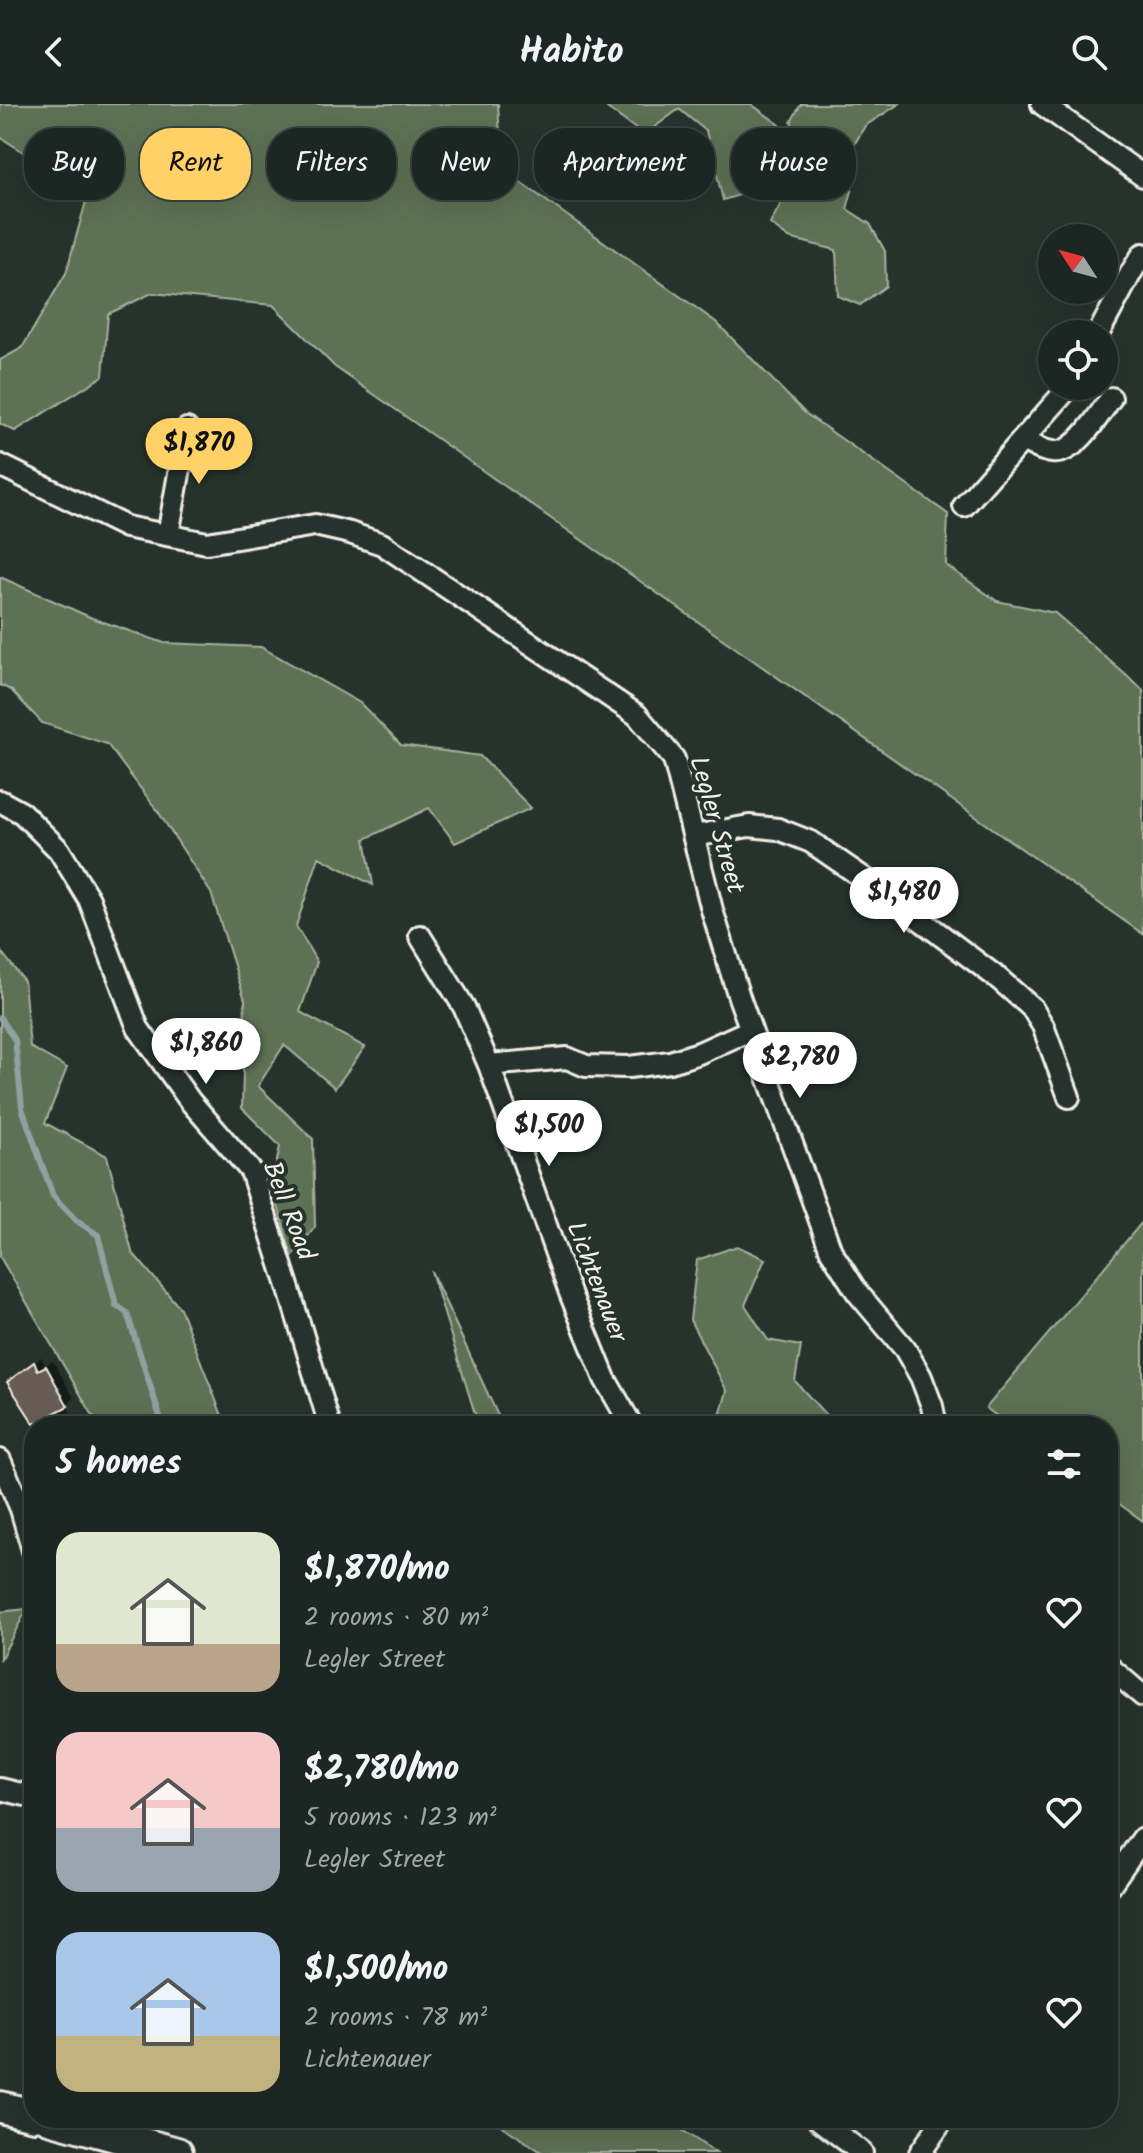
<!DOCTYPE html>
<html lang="en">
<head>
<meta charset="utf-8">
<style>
	:root { --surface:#1c2622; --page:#252e2a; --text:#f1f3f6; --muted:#a0a5a5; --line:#3a4340; --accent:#ffd166 }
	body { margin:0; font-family:Kalam,sans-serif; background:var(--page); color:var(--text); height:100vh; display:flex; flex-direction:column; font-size:30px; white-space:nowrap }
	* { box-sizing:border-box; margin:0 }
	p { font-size:26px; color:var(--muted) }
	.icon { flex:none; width:44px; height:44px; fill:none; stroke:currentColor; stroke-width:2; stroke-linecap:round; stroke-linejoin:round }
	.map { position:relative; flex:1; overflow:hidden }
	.drawer { position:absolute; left:24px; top:1312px; width:1094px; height:712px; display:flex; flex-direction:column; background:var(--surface); border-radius:32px; box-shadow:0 8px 32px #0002,0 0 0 2px var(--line) }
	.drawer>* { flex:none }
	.guide { position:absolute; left:24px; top:24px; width:1096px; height:72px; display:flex; gap:16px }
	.needle { width:52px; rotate:306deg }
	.controls { position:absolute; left:1038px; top:120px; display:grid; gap:16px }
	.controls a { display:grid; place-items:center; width:80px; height:80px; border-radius:50%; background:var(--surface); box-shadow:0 8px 32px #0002,0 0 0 2px var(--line); font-size:40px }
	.price { position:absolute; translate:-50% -68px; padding:0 18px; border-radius:28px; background:#fff; color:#222; font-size:26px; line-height:52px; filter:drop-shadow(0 2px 4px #0008) }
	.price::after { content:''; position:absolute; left:50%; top:48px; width:24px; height:18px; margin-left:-12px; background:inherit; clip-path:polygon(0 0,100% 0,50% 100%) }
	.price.selected { background:var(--accent); color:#111 }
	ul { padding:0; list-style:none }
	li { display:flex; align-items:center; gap:24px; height:200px; padding:0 32px }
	li span { display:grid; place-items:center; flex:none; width:224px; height:160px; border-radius:24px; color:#555 }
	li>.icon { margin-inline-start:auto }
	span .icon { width:96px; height:96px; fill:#fffc; stroke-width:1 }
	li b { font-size:34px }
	h2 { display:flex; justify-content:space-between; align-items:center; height:96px; padding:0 32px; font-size:34px }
	.pill { padding:0 28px; border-radius:32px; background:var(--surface); box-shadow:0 8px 32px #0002,0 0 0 2px var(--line); font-size:28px; line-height:72px }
	.pill.selected { background:var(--accent); color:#111 }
	header { display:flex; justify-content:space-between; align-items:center; height:104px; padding:0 32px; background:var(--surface); font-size:36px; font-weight:700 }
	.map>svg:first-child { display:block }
	.green { fill:#5d7154; stroke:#a8b19e; stroke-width:2 }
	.shadow { fill:#0007 }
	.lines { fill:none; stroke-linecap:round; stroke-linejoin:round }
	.stream { stroke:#90a1a2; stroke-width:6 }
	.building { fill:#675b54; stroke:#f4f1e8; stroke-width:2 }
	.minor-casing { stroke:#f4f1e8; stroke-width:26 }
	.highway-casing { stroke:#f4f1e8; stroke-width:36 }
	.minor { stroke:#26332d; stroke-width:20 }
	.highway { stroke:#26332d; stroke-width:30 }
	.labels { text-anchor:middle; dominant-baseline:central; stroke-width:8; stroke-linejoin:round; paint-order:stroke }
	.street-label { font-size:26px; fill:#f4f1e8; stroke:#26332d }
</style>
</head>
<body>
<header><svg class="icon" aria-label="back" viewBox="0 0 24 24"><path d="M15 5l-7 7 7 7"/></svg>Habito<svg class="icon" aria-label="search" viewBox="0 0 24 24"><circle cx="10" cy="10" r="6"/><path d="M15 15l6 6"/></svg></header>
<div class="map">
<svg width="1143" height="2049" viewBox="0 0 1143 2049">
	<rect width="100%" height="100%" fill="#26332d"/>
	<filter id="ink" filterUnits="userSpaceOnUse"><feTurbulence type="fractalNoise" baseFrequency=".0125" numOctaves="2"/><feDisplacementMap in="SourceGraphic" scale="16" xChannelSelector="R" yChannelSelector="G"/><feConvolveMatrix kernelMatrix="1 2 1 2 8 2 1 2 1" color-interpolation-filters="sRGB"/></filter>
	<g filter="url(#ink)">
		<path class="green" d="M0 0H498L502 65 716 218 805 309 948 410 946 461 997 497 1055 509 1143 586V830L335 263 273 201 152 189 108 210 103 272 15 327 0 320V256L22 244 66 169 88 90 0 33Z
			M606 0H751L780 21 774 48 754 50 743 90 723 96 706 27 679 5 644 31 607 4Z
			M801 0H899L865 22 844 58 852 87 847 105 870 120 885 147 886 182 860 201 838 192 836 146 789 134 770 120 809 47 791 18Z
			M0 473 92 514 164 539 261 543 360 599 401 641 480 652 531 704 455 739 429 704 365 735 373 781 319 753 296 822 317 858 300 908 365 943 335 984 284 941 258 982 313 1035 315 1123 292 1153 272 1080 280 1042 242 1004 245 896 211 789 157 706 107 640 42 619 11 586 0 581Z
			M0 846 24 877 30 943 67 964 45 1019 107 1052 132 1148 180 1204 226 1322H99L0 1153Z
			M1143 1117V1417L1108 1392V1322H1010L986 1304Z
			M737 1142 765 1155 745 1201 768 1236 801 1242 795 1277 833 1319V1322H717L727 1287 690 1216 697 1156Z
			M431 1167 499 1314 506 1322H466L475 1310Z
			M27 1505 0 1556V1508Z
			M490 2014H664L716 2049H543Z"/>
		<path class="shadow" d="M41 1253 45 1261 53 1257 74 1294 67 1301 75 1322H37L9 1278Z"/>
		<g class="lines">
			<path class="stream" d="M0 914 15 936 22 1004 53 1092 77 1117 98 1131 116 1201 127 1209 163 1322"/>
		</g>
		<path class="building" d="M34 1258 38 1266 46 1262 68 1302 34 1320 7 1278Z"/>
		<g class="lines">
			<g class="minor-casing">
				<path id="minor" d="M1042 0 1143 72
					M1098 230 1132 167 1143 150
					M1023 336C1032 341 1042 347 1053 348 1075 351 1099 311 1111 294
					M0 361 126 423 207 439 315 421 350 429 382 440 637 611 674 655 712 806 739 893 831 1147 857 1188 905 1245 921 1273 932 1302 936 1322
					M964 402 1070 282
					M168 431 187 325
					M0 697 22 709 59 746 89 795 138 924 190 997 251 1067 287 1179 330 1322
					M694 732 749 722 778 725 811 738 881 786 999 875 1032 904 1043 922 1069 993
					M420 832 464 903 489 961 570 1189 605 1275 632 1322
					M489 961 567 954 586 962 629 963 670 958 699 949 750 926
					M0 1356 21 1405 34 1450
					M1108 1562 1143 1592
					M0 1685 34 1693
					M1108 1784 1143 1734
					M817 2014 862 2049
					M920 2049 944 2014"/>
			</g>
			<g class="highway-casing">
				<path id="highway" d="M0 2003 34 2011
					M49 2014 177 2049"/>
			</g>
			<use href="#minor" class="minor"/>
			<use href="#highway" class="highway"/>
		</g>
	</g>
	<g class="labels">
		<g class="street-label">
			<text transform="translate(716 721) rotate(74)">Legler Street</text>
			<text transform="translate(288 1107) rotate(69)">Bell Road</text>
			<text transform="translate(596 1178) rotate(69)">Lichtenauer</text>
		</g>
	</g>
</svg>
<div class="controls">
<a><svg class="needle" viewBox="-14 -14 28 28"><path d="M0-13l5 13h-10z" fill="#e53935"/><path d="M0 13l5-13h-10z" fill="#a0a5a5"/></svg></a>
<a><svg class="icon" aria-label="locate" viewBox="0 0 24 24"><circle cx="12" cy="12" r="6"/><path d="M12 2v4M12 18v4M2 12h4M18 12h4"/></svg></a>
</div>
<b class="price selected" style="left:199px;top:382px">$1,870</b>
<b class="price" style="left:904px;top:831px">$1,480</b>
<b class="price" style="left:206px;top:982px">$1,860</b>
<b class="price" style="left:800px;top:996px">$2,780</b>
<b class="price" style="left:549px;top:1064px">$1,500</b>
<div class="guide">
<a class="pill">Buy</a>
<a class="pill selected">Rent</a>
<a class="pill">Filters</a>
<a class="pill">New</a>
<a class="pill">Apartment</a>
<a class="pill">House</a>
</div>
<section class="drawer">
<h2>5 homes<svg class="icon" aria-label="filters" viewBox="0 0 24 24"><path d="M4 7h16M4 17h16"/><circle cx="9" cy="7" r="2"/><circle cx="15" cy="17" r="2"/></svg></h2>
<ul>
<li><span style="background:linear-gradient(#dfe7d0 70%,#b9a48a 0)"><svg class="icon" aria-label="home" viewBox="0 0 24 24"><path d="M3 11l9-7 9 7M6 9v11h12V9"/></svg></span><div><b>$1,870/mo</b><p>2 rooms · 80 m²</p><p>Legler Street</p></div><svg class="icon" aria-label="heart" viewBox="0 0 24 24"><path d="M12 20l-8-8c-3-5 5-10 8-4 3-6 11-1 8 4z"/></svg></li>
<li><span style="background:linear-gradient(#f6c9c9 60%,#9aa5b1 0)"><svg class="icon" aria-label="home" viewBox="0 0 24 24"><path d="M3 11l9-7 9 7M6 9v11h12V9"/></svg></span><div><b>$2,780/mo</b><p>5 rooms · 123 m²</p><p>Legler Street</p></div><svg class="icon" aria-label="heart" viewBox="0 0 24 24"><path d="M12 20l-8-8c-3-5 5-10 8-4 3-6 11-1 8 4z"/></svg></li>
<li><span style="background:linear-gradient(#a9c7e8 65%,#c2b280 0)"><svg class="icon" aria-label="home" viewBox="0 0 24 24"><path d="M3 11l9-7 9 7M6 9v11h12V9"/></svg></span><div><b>$1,500/mo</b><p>2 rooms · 78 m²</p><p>Lichtenauer</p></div><svg class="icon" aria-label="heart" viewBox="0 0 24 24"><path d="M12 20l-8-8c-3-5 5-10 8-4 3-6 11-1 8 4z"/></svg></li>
</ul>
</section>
</div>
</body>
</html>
